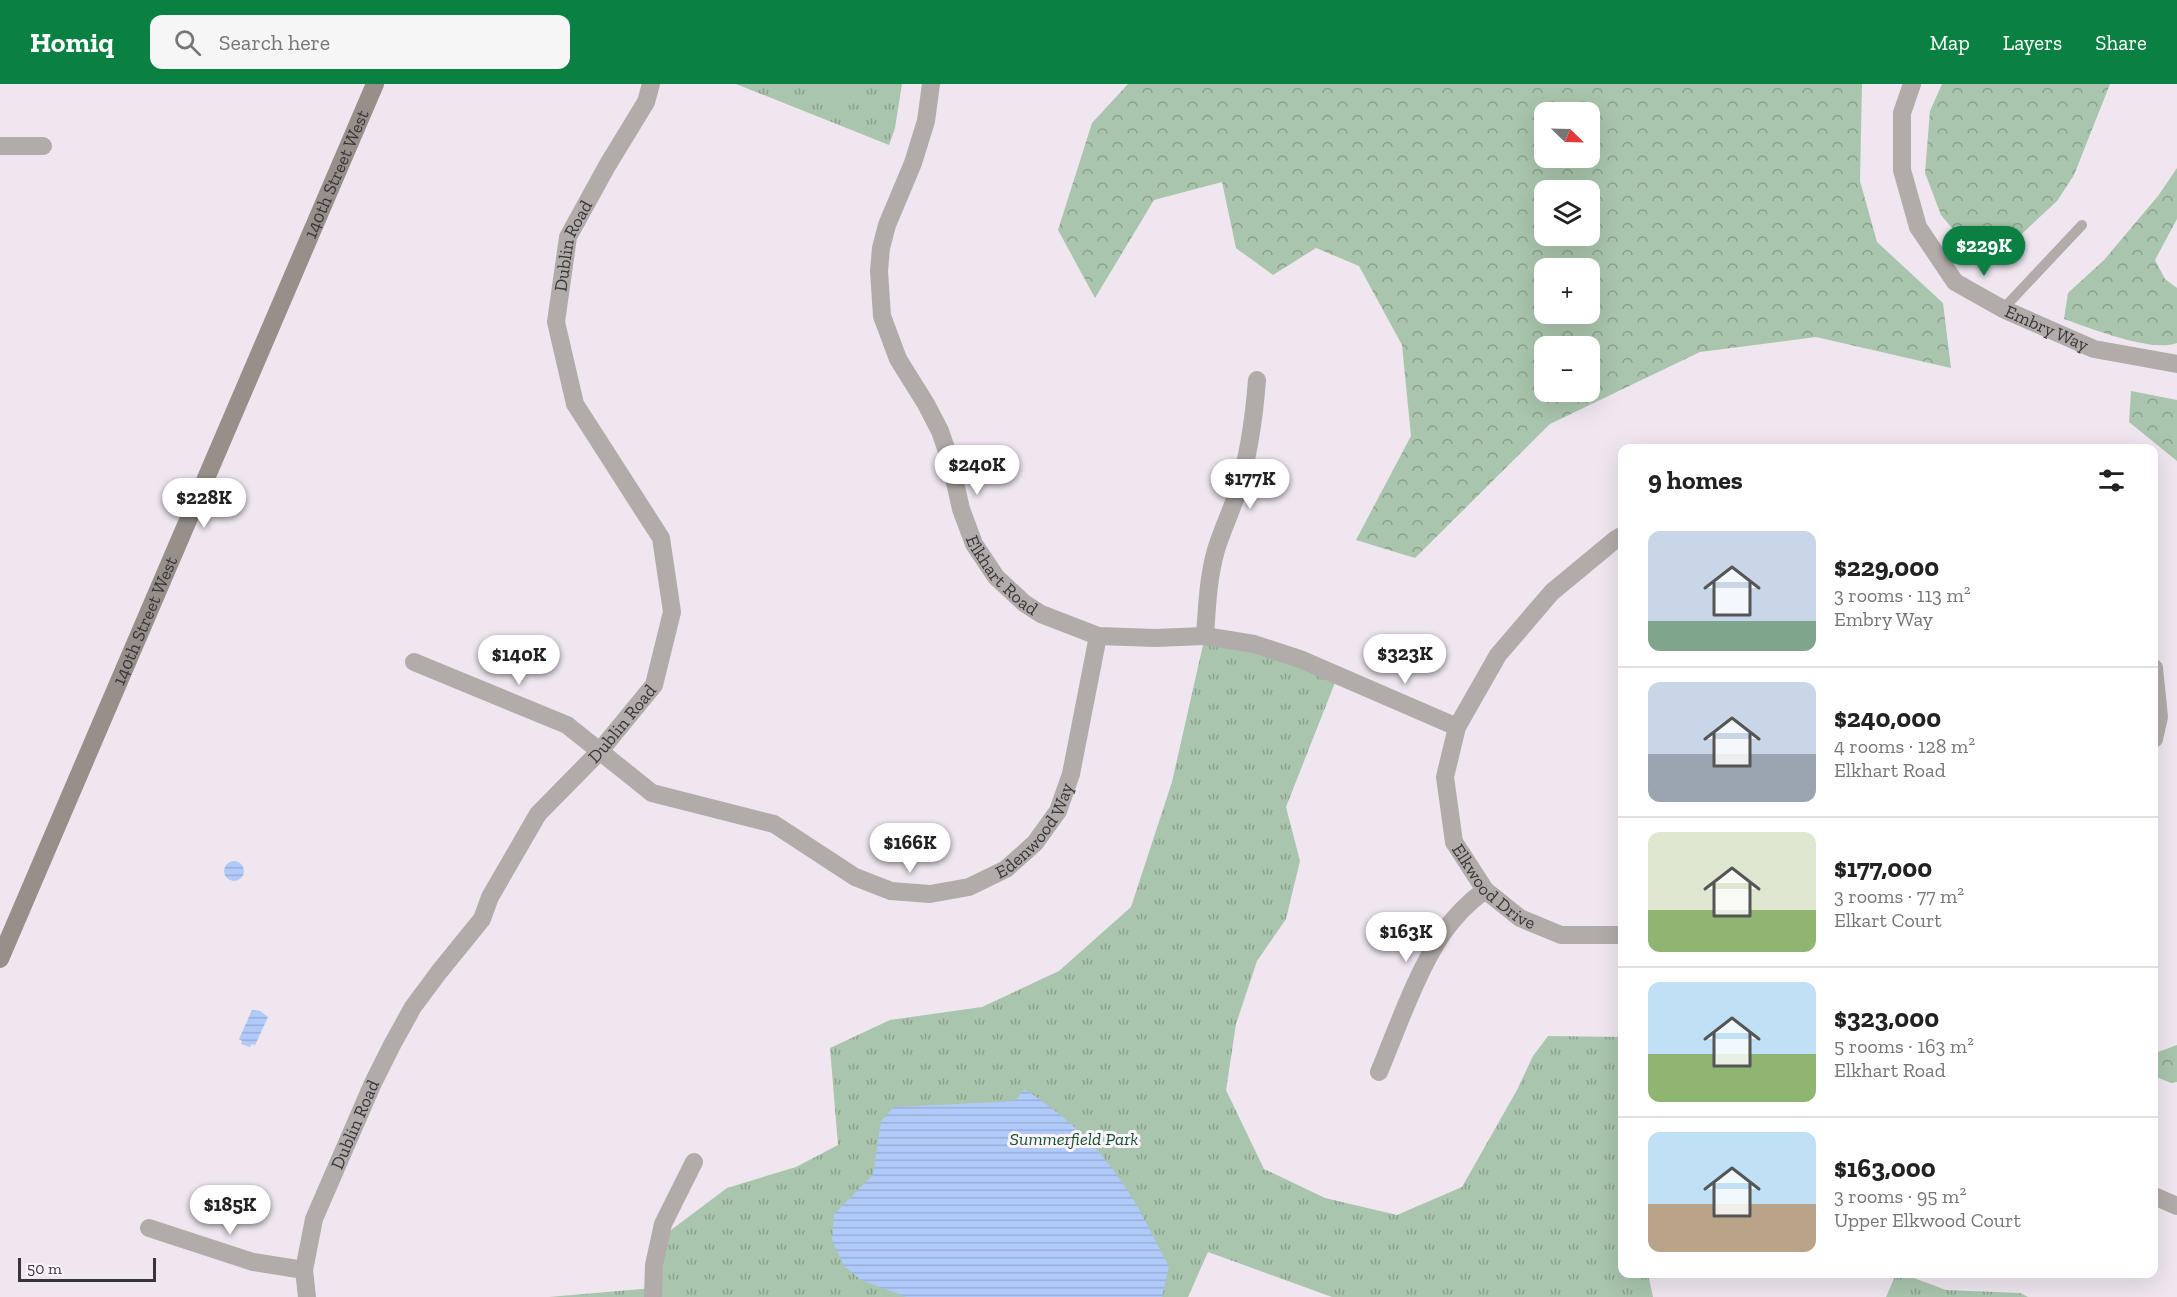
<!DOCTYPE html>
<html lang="en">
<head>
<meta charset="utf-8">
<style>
	:root { --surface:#fff; --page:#f6f6f6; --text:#222; --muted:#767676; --line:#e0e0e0; --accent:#0b8043 }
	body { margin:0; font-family:"Zilla Slab",serif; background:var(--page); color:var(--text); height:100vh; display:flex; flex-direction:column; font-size:22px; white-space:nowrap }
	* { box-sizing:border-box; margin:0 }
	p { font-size:20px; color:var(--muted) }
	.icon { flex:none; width:33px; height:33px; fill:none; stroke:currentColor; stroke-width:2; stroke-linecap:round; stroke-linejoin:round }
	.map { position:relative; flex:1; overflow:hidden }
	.side { position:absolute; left:1618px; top:360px; width:540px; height:834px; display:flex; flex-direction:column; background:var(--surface); border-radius:12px; box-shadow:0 6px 24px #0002 }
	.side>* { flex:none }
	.needle { width:39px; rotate:113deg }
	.fabs { position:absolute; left:1534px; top:18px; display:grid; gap:12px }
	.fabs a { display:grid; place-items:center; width:66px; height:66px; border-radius:12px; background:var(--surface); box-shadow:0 6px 24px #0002; font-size:30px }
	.scale { position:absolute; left:18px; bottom:15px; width:138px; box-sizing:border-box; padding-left:6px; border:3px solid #383538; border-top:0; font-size:16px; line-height:21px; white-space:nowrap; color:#383538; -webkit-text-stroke:4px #fcf3fc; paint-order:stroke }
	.price { position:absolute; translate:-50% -51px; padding:0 14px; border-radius:21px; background:#fff; color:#222; font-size:20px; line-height:39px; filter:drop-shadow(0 2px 3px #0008) }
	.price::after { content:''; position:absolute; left:50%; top:36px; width:18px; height:14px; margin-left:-9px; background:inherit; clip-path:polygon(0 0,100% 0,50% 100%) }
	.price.on { background:var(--accent); color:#fff }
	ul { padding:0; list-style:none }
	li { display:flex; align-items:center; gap:18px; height:150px; padding:0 30px }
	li+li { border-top:2px solid var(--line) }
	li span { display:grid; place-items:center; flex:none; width:168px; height:120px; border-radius:12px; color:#555 }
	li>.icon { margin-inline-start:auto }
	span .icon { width:72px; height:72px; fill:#fffc; stroke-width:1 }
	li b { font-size:26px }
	h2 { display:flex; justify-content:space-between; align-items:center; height:72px; padding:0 30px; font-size:26px }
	header { display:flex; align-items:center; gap:36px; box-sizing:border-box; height:84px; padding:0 30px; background:var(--accent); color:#fff }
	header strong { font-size:28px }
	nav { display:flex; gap:33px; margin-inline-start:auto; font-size:21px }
	.search { width:420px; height:54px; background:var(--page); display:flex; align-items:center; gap:15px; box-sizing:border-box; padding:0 21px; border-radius:12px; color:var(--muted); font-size:22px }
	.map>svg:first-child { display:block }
	.grass { fill:url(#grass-tufts) }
	.forest { fill:url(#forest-crowns); fill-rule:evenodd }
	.pitch { fill:#a9c5ad }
	.water { fill:url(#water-rules) }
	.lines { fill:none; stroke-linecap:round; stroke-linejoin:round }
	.lane { stroke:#b1aca9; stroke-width:10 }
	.street { stroke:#b1aca9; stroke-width:18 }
	.secondary { stroke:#968f8a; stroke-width:18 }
	.labels { text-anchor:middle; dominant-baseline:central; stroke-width:6; stroke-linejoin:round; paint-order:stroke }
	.street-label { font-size:18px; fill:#383538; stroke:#fcf3fc }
	.park-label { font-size:18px; font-style:italic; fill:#115526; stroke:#fcf3fc }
</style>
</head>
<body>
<header>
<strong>Homiq</strong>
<div class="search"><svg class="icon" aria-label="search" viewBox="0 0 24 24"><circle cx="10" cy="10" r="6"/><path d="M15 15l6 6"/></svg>Search here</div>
<nav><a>Map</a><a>Layers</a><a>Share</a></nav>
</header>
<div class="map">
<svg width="2177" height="1213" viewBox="0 0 2177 1213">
	<defs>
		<pattern id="grass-tufts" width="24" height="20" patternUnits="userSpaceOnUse" patternTransform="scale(1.5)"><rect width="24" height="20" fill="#a9c5ad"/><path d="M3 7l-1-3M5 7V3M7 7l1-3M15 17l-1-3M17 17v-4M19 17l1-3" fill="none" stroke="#8ba18e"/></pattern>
		<pattern id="forest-crowns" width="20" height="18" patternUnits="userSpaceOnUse" patternTransform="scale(1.5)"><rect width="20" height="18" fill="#a9c5ad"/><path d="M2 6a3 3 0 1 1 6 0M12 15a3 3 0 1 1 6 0" fill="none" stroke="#8ba18e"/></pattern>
		<pattern id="water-rules" width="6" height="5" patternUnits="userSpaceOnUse" patternTransform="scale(1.5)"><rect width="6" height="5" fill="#b0caf9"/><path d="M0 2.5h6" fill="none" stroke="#98aed6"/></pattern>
	</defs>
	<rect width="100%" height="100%" fill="#efe6ef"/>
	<path class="grass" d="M736 0H902L895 44 889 61Z
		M1205 552 1338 591 1286 723 1300 777 1286 835 1257 877 1236 940 1226 1006 1264 1085 1325 1114 1397 1131 1462 1103 1517 1006 1533 972 1548 952 1623 953V1190H1648L1653 1213H1332L1208 1168 1188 1213H549L653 1204 659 1155 727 1104 796 1083 838 1061 830 964 890 936 982 923 1059 887 1131 823 1172 698Z
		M1896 1190H1903L1946 1206 2020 1209 2028 1213H1886Z"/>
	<path class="forest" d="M1128 0H1862L1860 97 1877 158 1943 219 1951 284 1816 253 1700 268 1550 340 1415 474 1356 456 1411 352 1402 261 1359 182 1316 164 1273 191 1236 164 1222 98 1154 116 1095 214 1058 146 1092 39ZM1545 28H1590V74H1545ZM1545 106H1590V152H1545ZM1590 184V230H1545V184ZM1545 262H1590V308H1545Z
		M1942 0H2110L2074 91 2057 117 1998 172 1974 170 1941 131 1925 89 1930 27Z
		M2177 84V135L2155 176 2165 195 2177 204V259C2152 269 2090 244 2064 235L2068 209 2104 176 2158 112Z
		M2131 307 2177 316V377L2129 338Z
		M2177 961V998L2171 999 2154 992V973L2158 968Z"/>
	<path class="pitch" d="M805 0H847L840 16Z"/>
	<path class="water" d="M224 787a10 10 0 1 1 20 0a10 10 0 1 1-20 0Z
		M252 926 260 927 268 933 255 961 252 960 250 963 241 960 242 957 239 955Z
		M1024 1005C1062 1029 1096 1059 1121 1097 1140 1123 1153 1154 1169 1182L1162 1213H906L861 1196 844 1182 832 1156 834 1130 873 1091 881 1037 894 1023 999 1018 1016 1016Z"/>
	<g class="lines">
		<path class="lane" d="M2003 225 2082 141"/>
		<g class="street">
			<path id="s1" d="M931 0 926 37 913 79 887 141 881 164 879 187 882 232 898 275 926 320 940 347 950 376 961 425 974 460 996 493 1024 519 1041 530 1098 552 1155 554 1205 552 1254 560 1300 575 1457 643"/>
			<path id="s2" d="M1912 0 1902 29V86L1918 143 1955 198 2003 225 2094 265 2177 280"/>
			<path d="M0 62H43"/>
			<path id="s3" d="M1623 451 1616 455 1552 508 1498 571 1457 643 1445 693 1454 758 1485 806 1520 834 1561 851H1623"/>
			<path d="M1205 552C1207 523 1208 494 1216 466 1222 446 1231 428 1237 409 1249 372 1254 335 1257 296"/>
			<path id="s4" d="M414 578 567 641 652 709 774 740 855 793 891 807 930 810 969 803 1006 785 1035 759 1058 727 1071 690 1098 552"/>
			<path d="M2154 584 2159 633 2154 655"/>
			<path d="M1379 988C1397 945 1417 887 1443 849 1454 833 1469 818 1485 806"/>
			<path d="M2154 1112 2177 1122"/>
			<path d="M149 1144 253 1178 304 1186"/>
			<path id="s5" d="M307 1213 304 1186 314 1135 373 999 392 961 413 923 439 888 482 835 490 813 538 730 599 668 654 601 672 528 661 454 575 320 556 238 568 153 607 82 646 18 651 0"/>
			<path d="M653 1213 654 1181 663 1140 694 1078"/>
		</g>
		<path class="secondary" id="s6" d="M0 875 375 0"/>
	</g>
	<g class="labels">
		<g class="street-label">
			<text stroke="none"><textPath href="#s6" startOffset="854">140th Street West</textPath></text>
			<text stroke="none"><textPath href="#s5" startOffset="1190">Dublin Road</textPath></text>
			<text stroke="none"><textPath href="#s2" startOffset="316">Embry Way</textPath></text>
			<text stroke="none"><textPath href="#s1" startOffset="530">Elkhart Road</textPath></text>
			<text stroke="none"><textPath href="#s6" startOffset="368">140th Street West</textPath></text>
			<text stroke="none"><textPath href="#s5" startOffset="668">Dublin Road</textPath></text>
			<text stroke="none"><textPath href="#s4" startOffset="704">Edenwood Way</textPath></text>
			<text stroke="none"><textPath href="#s3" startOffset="435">Elkwood Drive</textPath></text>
			<text stroke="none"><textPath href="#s5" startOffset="182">Dublin Road</textPath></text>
		</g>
		<g class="park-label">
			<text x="1074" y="1055">Summerfield Park</text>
		</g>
	</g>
</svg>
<div class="fabs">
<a><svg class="needle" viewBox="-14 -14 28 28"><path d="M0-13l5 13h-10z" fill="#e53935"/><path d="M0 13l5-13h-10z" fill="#767676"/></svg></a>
<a><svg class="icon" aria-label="layers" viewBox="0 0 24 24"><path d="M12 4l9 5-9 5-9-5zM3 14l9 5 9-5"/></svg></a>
<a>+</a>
<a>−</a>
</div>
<div class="scale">50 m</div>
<b class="price on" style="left:1984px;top:193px">$229K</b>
<b class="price" style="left:977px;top:412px">$240K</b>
<b class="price" style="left:1250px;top:426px">$177K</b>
<b class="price" style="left:204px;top:445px">$228K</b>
<b class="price" style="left:1405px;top:601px">$323K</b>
<b class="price" style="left:519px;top:602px">$140K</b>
<b class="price" style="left:910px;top:790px">$166K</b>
<b class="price" style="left:1406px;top:879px">$163K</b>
<b class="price" style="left:230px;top:1152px">$185K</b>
<section class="side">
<h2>9 homes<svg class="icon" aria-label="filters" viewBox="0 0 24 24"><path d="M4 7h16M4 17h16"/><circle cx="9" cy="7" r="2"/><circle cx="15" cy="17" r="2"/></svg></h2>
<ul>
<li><span style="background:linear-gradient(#c9d6e8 75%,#7fa58c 0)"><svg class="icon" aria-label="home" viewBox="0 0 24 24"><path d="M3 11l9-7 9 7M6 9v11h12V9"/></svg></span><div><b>$229,000</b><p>3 rooms · 113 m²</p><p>Embry Way</p></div></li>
<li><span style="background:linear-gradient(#c9d6e8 60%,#9aa5b1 0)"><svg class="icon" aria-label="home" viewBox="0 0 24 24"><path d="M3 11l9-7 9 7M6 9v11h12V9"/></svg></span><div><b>$240,000</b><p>4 rooms · 128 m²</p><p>Elkhart Road</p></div></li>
<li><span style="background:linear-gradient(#dfe7d0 65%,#8fb573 0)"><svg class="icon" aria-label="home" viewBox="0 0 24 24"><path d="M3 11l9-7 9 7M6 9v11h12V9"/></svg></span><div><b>$177,000</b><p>3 rooms · 77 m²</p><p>Elkart Court</p></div></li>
<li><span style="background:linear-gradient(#bfe0f5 60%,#8fb573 0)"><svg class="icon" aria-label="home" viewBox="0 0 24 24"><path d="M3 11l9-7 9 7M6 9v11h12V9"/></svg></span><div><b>$323,000</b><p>5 rooms · 163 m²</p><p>Elkhart Road</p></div></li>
<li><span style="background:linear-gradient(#bfe0f5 60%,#b9a48a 0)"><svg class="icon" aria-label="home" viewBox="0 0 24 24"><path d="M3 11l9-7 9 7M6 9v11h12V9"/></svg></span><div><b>$163,000</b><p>3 rooms · 95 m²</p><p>Upper Elkwood Court</p></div></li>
</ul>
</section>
</div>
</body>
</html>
